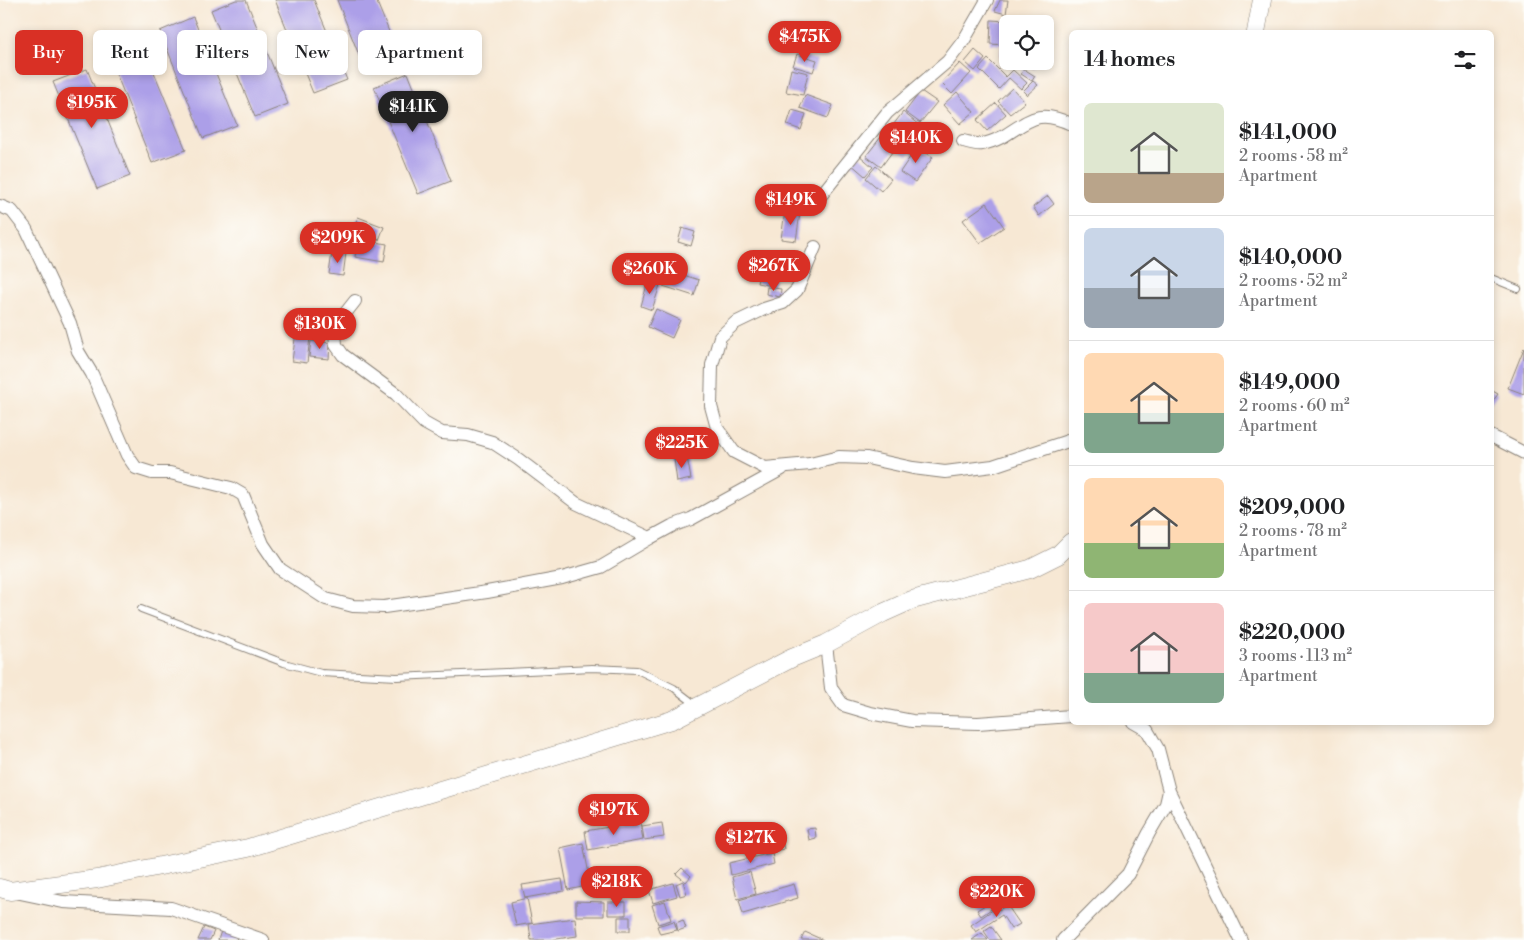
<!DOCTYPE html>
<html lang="en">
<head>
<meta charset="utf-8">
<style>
	:root { --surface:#fff; --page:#f2f2f2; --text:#202124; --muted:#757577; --line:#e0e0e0; --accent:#d93025 }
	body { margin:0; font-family:"Libre Bodoni",serif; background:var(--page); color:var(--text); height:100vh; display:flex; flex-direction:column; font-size:19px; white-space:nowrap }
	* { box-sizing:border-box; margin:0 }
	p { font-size:16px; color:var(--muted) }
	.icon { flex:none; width:28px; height:28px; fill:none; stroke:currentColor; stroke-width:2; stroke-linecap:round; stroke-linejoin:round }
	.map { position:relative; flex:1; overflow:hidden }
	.panel { position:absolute; left:1069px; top:30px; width:425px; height:695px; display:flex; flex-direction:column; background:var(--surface); border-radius:8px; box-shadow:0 2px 8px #0003 }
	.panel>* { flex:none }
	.hud { position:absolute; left:15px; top:30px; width:475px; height:45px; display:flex; gap:10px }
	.controls { position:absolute; left:999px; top:15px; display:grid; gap:10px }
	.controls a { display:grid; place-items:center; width:55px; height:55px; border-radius:8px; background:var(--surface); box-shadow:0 2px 8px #0003; font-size:25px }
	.price { position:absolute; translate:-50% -42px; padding:0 11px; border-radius:18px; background:var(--accent); color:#fff; font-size:16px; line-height:32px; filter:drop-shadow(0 1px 2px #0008) }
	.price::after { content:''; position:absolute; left:50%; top:30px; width:15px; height:11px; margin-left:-8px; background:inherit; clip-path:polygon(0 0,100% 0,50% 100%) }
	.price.current { background:#222; color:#fff }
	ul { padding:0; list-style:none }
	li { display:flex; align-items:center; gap:15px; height:125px; padding:0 15px }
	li+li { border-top:1px solid var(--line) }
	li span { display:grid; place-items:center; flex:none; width:140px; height:100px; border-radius:8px; color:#555 }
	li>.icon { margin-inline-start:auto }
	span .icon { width:60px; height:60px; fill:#fffc; stroke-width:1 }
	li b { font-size:21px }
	h2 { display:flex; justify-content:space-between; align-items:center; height:60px; padding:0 15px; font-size:21px }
	.pill { padding:0 18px; border-radius:8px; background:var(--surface); box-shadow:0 2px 8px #0003; font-size:18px; line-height:45px }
	.pill.current { background:var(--accent); color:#fff }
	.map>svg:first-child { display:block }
	.building { fill:#ac9fe8 }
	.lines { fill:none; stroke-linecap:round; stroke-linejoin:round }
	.lane-casing { stroke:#8a8278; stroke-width:8 }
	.street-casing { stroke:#8a8278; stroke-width:14 }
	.secondary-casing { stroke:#8a8278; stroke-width:19 }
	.lane { stroke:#fff; stroke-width:6 }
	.street { stroke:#fff; stroke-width:12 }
	.secondary { stroke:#fff; stroke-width:18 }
</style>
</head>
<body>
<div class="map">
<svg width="1524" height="940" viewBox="0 0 1524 940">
	<rect width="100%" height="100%" fill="#fdfcf7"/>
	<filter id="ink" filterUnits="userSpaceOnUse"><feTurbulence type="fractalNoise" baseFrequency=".02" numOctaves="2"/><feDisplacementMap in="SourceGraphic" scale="10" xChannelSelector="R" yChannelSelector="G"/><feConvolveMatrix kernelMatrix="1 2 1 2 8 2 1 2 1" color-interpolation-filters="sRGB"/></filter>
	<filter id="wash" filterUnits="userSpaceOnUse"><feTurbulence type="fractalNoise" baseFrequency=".0096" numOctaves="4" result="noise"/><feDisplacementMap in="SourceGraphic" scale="20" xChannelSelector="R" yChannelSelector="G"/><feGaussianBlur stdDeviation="1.12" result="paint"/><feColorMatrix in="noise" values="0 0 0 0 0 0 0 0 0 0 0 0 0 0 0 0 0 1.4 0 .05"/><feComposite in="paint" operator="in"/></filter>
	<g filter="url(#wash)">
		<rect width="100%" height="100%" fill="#f7e8d4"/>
		<g id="blocks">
			<path class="building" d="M236 0H246L288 104 255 117 211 10Z
				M275 0H314L347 80 313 93Z
				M337 0H376L399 56 365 70Z
				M1000 0H1008L1006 14 995 11Z
				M193 17 237 125 203 138 160 31Z
				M991 20 1007 21 1006 45 990 44Z
				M142 43 186 150 152 163 109 56Z
				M1001 47 1008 48V61H1034V68L1000 64Z
				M975 50 985 59 975 71 965 62Z
				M797 54 817 60 813 72 793 66Z
				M988 59 1006 77 1013 70 1027 83 1021 89 1009 78 999 89 979 69Z
				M960 63 971 73 952 94 941 83Z
				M87 69 130 176 97 189 53 82Z
				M791 69 808 73 803 95 786 92Z
				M1024 69 1035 76 1032 81 1021 74Z
				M408 73 451 181 418 194 374 87Z
				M1033 81 1038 85 1027 95 1023 91Z
				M1012 88 1025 102 1010 114 998 101Z
				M921 91 937 102 920 123 905 112Z
				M957 92 974 112 960 124 943 105Z
				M805 95 833 105 828 118 800 108Z
				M996 103 1006 114 987 131 977 120Z
				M792 110 806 114 801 130 787 125Z
				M903 112 920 126 908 141 915 146 908 156 884 137Z
				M881 137 895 148 881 167 866 156Z
				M917 147 933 157 915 182 900 172Z
				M858 154 873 167 865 176 850 163Z
				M876 166 891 179 881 191 866 178Z
				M797 196 811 199 808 213 794 210Z
				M1048 196 1054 204 1039 216 1033 207Z
				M987 203 1004 227 980 243 963 220Z
				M785 211 800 213 796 241 781 239Z
				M358 217 384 227 379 240 353 230Z
				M682 228 695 232 691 246 678 242Z
				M358 239 387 244 384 262 355 257Z
				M332 252 346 253 343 276 329 274Z
				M763 257 779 261 773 286 757 283Z
				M668 270 699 280 694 296 663 286Z
				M648 281 660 285 652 310 641 306Z
				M767 287 781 289 780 297 766 294Z
				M656 309 680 320 672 338 648 327Z
				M298 317 312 319 307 363 292 361Z
				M311 341 330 343 329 359 309 357Z
				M1524 348V394L1508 388Z
				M1491 390 1498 394 1491 404Z
				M706 429 717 436 711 445 700 437Z
				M701 439 703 452 674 457 672 444Z
				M687 457 691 479 677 482 674 459Z
				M640 822 643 840 588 850 585 831Z
				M662 823 664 837 644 840 642 826Z
				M815 828 816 838 809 840 807 829Z
				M782 840 784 849 767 852 766 843Z
				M583 843 591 885 568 890 560 848Z
				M772 853 774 864 731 875 729 863Z
				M682 868 691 876 686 882 676 874Z
				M750 872 756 894 737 899 732 877Z
				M562 879 564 891 525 898 522 885Z
				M683 881 687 894 680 896 676 884Z
				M673 883 677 896 653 903 649 890Z
				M794 884 798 898 743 914 739 900Z
				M527 898 532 923 516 926 511 902Z
				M993 900 997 905 981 916 977 910Z
				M576 901 604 902V916H576Z
				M665 901 671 920 658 924 652 905Z
				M608 902H626V915H608Z
				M1007 905 1020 924 1011 929 1002 915 976 932 971 925 997 907 999 910Z
				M618 917H630V931H618Z
				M575 918 577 936 550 940H531L529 924Z
				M683 920 686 928 678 931 676 923Z
				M674 921 677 930 660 934 657 926Z
				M991 926 1001 940H990L984 931Z
				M204 927 214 931 210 940H198Z
				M221 931 237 937 236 940H218Z
				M805 932 823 940H801Z
				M982 933 988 940H972Z"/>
		</g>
	</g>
	<g filter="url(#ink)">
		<use href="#blocks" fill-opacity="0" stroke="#8a8278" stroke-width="1"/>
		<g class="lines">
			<g class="lane-casing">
				<path id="lane" d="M1491 278 1518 289
					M141 609 284 663 321 673 397 677 592 668 637 670 674 688 696 705"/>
			</g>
			<g class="street-casing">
				<path id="street" d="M963 141C968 142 976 145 982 144 989 143 998 139 1004 136 1031 119 1039 109 1071 124
					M822 194 887 113 948 61 964 40 987 0
					M0 206 12 211 26 229 70 323 78 351 92 374 127 455 136 468 152 473H170L231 488 243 495 263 544 280 569 326 599 353 606 384 607 487 592 562 578 601 567 650 538
					M815 247 797 290 783 303 764 309 735 323 720 337 712 365 711 406 717 428 734 452 765 468 810 464 839 457 867 458 913 468 945 472 993 466 1071 440
					M355 301 340 320 335 331 336 345 343 355 396 394 424 423 442 433 468 435 492 442 518 459 576 503 650 538 672 526 691 519 782 469
					M1491 436 1524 453
					M826 644 831 688 843 705 870 713 912 721 978 723 1071 716
					M1169 791 1241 940
					M20 893 63 902 171 908 263 940
					M1063 940 1128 874 1149 833 1166 804 1169 791 1158 749 1147 730 1133 722"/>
			</g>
			<g class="secondary-casing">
				<path id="secondary" d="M1256 32 1262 0
					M0 888 10 891 97 879 248 848 672 720 792 658 826 644 883 613 912 600 1030 569 1058 555 1071 542"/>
			</g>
			<use href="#lane" class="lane"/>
			<use href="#street" class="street"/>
			<use href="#secondary" class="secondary"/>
		</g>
	</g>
</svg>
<div class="controls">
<a><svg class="icon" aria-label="locate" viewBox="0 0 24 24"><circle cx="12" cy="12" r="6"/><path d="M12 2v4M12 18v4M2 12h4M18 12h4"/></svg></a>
</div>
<b class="price" style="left:805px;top:63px">$475K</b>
<b class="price" style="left:92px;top:129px">$195K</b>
<b class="price current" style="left:413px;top:133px">$141K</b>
<b class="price" style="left:916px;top:164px">$140K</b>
<b class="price" style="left:791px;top:226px">$149K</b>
<b class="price" style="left:338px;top:264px">$209K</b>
<b class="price" style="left:774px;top:292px">$267K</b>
<b class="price" style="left:650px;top:295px">$260K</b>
<b class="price" style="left:320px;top:350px">$130K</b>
<b class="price" style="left:682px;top:469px">$225K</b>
<b class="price" style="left:614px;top:836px">$197K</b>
<b class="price" style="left:751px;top:864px">$127K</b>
<b class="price" style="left:617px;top:908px">$218K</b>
<b class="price" style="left:997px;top:918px">$220K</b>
<div class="hud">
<a class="pill current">Buy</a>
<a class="pill">Rent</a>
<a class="pill">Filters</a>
<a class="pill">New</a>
<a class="pill">Apartment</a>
</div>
<section class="panel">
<h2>14 homes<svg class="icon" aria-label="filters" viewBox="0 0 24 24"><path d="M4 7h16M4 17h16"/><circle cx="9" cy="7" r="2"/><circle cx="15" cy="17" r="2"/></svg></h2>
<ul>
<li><span style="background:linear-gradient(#dfe7d0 70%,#b9a48a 0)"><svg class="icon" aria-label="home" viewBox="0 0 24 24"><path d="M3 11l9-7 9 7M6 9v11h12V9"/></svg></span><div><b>$141,000</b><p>2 rooms · 58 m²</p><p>Apartment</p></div></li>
<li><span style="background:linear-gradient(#c9d6e8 60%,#9aa5b1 0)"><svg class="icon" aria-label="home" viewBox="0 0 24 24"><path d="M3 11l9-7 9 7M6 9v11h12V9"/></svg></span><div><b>$140,000</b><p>2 rooms · 52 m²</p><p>Apartment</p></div></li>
<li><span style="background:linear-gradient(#ffd9b3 60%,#7fa58c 0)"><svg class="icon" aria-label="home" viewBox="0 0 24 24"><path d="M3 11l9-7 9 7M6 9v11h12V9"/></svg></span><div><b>$149,000</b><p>2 rooms · 60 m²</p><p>Apartment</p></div></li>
<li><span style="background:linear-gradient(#ffd9b3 65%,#8fb573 0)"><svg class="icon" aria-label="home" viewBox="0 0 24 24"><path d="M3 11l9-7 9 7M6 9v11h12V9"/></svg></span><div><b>$209,000</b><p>2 rooms · 78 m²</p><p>Apartment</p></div></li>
<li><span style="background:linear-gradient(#f6c9c9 70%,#7fa58c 0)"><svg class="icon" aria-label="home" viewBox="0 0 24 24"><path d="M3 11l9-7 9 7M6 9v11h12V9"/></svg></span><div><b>$220,000</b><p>3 rooms · 113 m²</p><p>Apartment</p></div></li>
</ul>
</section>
</div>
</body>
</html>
